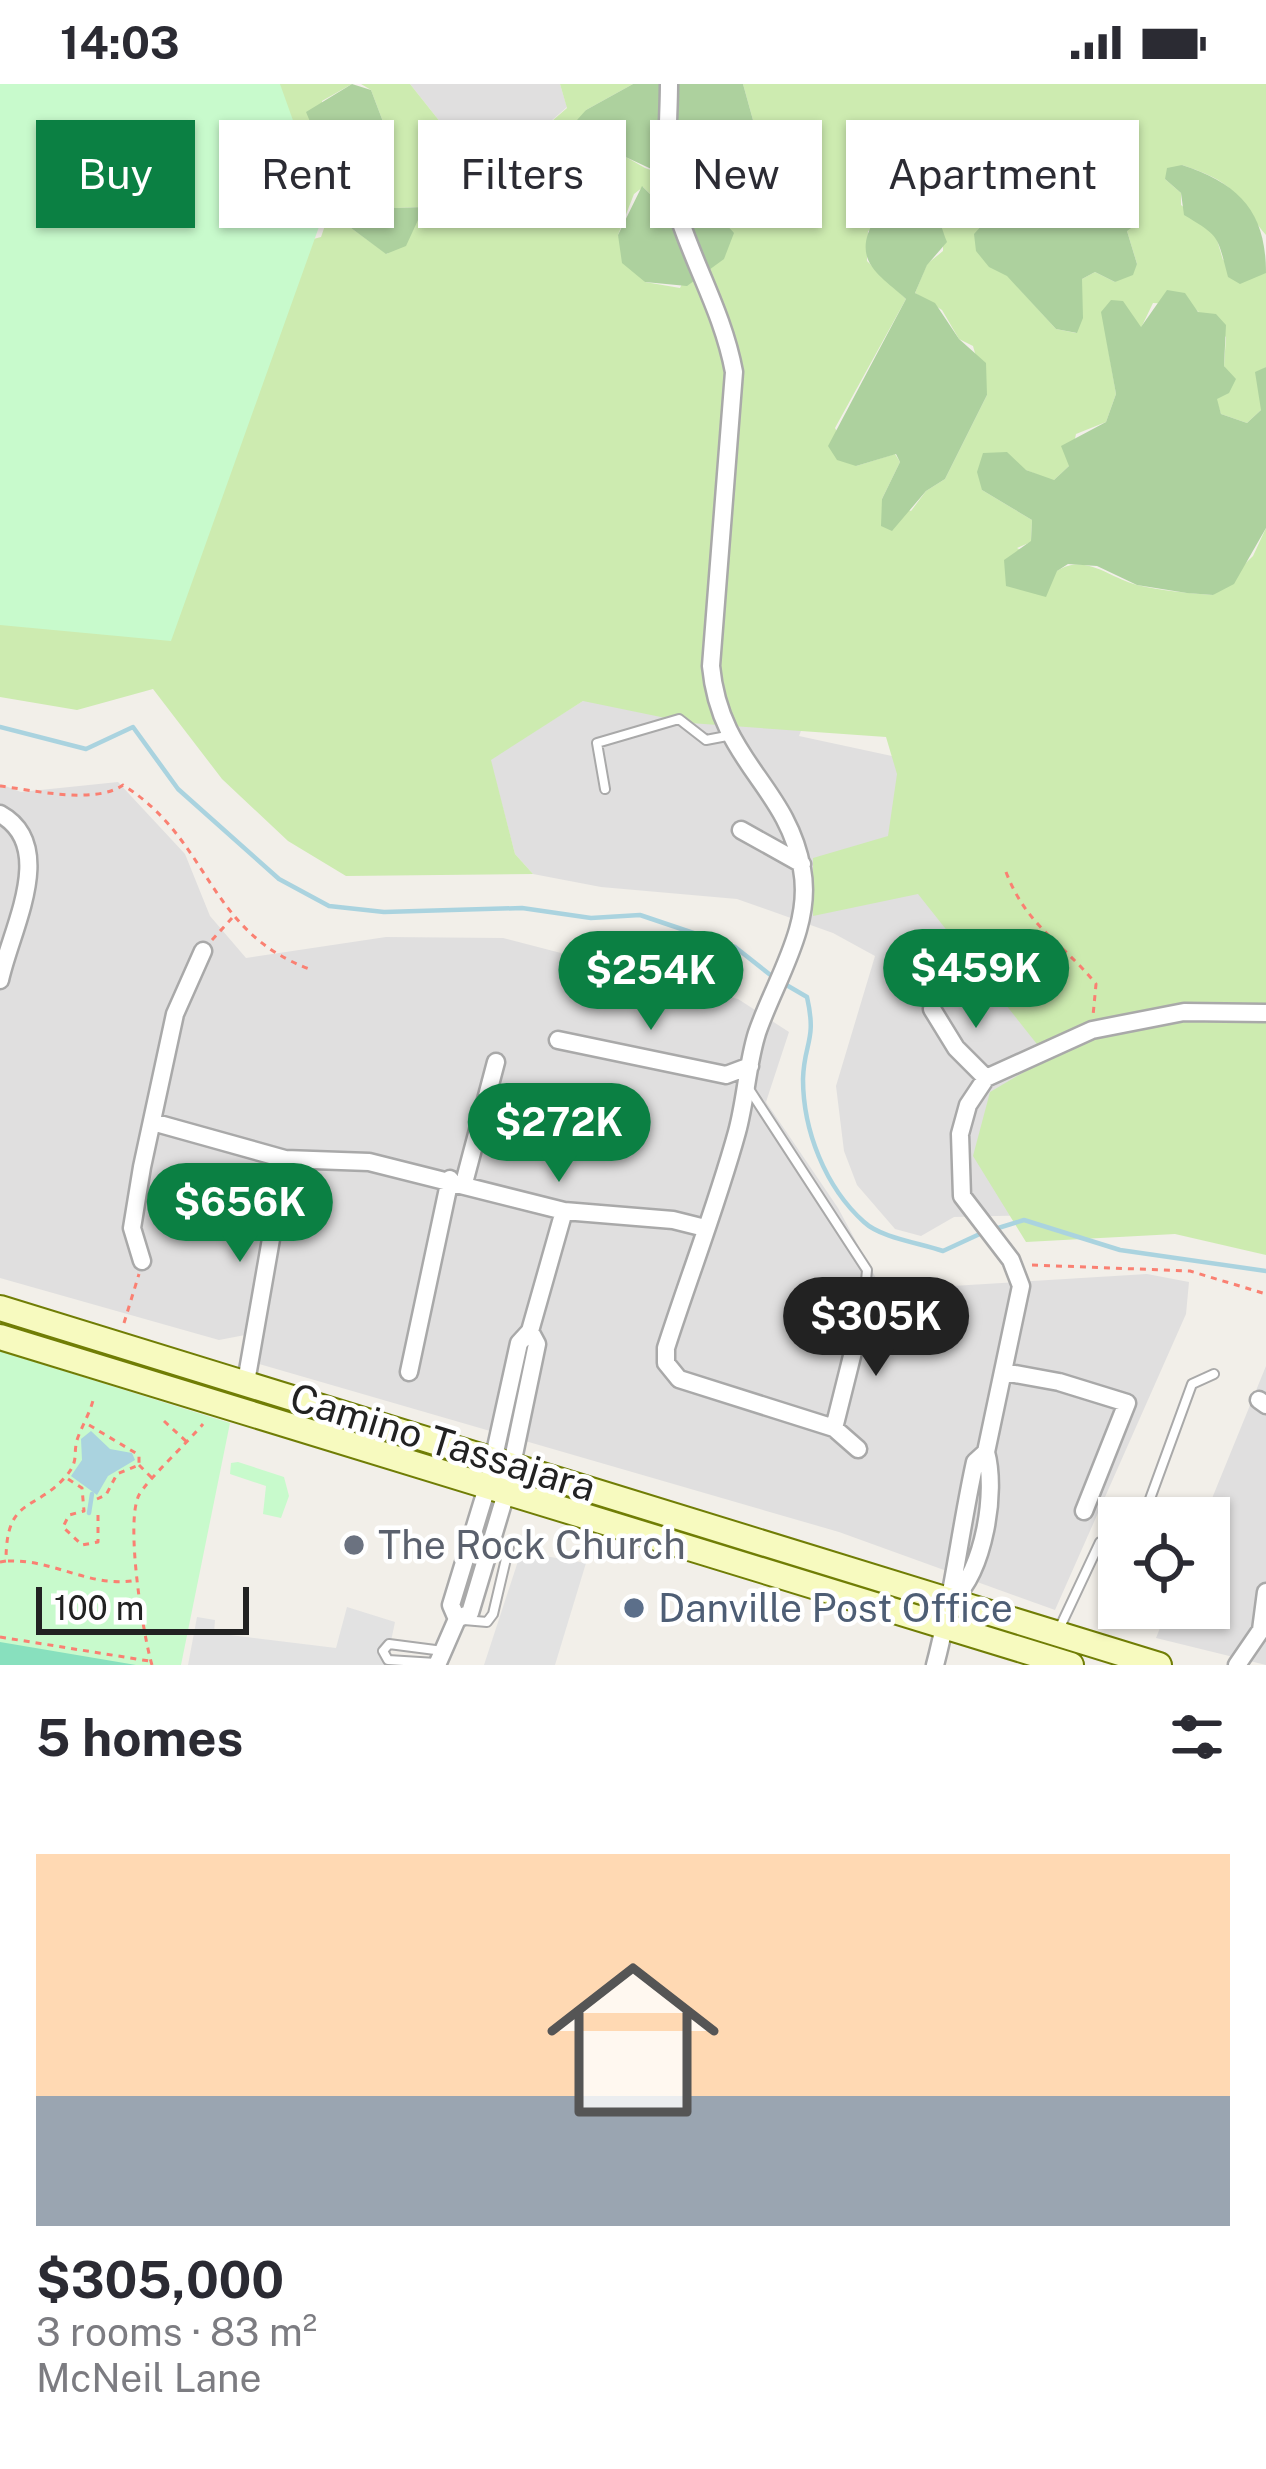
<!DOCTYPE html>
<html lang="en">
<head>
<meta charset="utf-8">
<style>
	:root { --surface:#fff; --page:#f7f7f7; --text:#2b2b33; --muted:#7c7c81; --line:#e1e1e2; --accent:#0b8043 }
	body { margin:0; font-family:"Public Sans",sans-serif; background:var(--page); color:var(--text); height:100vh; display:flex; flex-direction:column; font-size:45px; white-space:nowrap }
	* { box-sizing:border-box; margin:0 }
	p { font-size:39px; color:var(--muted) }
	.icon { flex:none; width:66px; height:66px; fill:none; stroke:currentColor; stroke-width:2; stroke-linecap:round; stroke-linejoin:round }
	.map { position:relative; height:1581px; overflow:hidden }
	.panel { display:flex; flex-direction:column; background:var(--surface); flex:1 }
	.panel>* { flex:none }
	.guide { position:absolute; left:36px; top:36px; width:1194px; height:108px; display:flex; gap:24px }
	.fabs { position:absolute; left:1098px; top:1413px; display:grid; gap:24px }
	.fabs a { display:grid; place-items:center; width:132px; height:132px; border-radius:0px; background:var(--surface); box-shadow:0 3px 9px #0004; font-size:60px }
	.scale { position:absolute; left:36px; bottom:30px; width:213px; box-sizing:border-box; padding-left:12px; border:6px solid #222; border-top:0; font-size:33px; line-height:42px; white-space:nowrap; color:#222; -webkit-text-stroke:9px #fff; paint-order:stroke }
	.price { position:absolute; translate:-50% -102px; padding:0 27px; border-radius:42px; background:var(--accent); color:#fff; font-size:39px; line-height:78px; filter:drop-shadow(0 3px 6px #0008) }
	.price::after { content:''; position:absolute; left:50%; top:72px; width:36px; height:27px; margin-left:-18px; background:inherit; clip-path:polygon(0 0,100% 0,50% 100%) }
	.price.current { background:#222; color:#fff }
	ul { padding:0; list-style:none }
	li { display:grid; align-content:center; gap:24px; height:636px; padding:0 36px }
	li+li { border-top:3px solid var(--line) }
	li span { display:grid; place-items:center; height:372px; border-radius:0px; color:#555 }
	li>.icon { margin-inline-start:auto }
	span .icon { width:216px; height:216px; fill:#fffc; stroke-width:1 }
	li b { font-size:51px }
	h2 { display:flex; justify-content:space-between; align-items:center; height:144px; padding:0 36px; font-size:51px }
	.tag { padding:0 42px; border-radius:0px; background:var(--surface); box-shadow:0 3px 9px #0004; font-size:42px; line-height:108px }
	.tag.current { background:var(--accent); color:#fff }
	.status { display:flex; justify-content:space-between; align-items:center; height:84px; padding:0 60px; background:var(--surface); direction:ltr }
	.status svg { height:33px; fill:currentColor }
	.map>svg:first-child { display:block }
	.residential { fill:#e0dfdf }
	.grass { fill:#cdebb0; fill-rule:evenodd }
	.forest { fill:#add19e }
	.park { fill:#c8facc }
	.pitch { fill:#88e0be }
	.parking { fill:#e2e2e2 }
	.water { fill:#aad3df }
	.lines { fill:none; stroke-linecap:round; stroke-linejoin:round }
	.stream { stroke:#aad3df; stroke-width:4.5 }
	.lane-casing { stroke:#a9a9a9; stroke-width:12 }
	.street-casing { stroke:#a9a9a9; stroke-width:21 }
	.secondary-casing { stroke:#707d05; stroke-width:28 }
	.path { stroke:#fa8072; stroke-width:3; stroke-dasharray:6 6; stroke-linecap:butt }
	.lane { stroke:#fff; stroke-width:8 }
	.street { stroke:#fff; stroke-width:16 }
	.secondary { stroke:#f7fabf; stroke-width:24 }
	.worship-dot { fill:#6b7280; stroke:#fff; stroke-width:4.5 }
	.service-dot { fill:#5c6f8a; stroke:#fff; stroke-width:4.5 }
	.labels { text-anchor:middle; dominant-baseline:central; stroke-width:9; stroke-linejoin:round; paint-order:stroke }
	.street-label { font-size:39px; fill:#222; stroke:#fff }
	.worship-label { font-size:39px; fill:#5b616d; stroke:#fff; text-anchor:start }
	.service-label { font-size:39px; fill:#4e5e75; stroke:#fff; text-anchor:start }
</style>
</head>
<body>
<div class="status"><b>14:03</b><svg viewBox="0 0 49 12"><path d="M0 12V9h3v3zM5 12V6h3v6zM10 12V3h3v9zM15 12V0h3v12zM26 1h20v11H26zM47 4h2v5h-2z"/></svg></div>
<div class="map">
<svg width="1266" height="1581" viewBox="0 0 1266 1581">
	<rect width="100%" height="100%" fill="#f2efe9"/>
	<path class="residential" d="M410 0H560L567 23 507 76 490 82 468 73Z
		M814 614 799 652 943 683 1027 944 1048 974 1086 1130 954 1133 921 1152 895 1145 857 1101 844 1067 836 1002 875 872 833 849 737 815 601 803 533 790 515 770 490 675 583 617Z
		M118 698 185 770 210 832 246 874 386 853 503 854 738 915 789 948 766 1018 838 1124 878 1198 936 1203 1147 1190 1189 1198 1186 1230 1055 1526 839 1448 242 1275 245 1251 219 1256 0 1194V700L21 708Z
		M1266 1282V1581L1156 1554 1168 1524H1209V1434H1204Z"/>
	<path class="grass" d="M0 0H352L322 17 323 43 388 51 371 6 361 0H410L468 73 490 82 507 76 567 24 560 0H633L586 26 576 50 588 51 645 84 662 90 698 88 728 105 751 77 750 58 756 47 743 0H1266V151C1232 109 1239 100 1182 81L1165 95 1181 109V121L1215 149 1223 176 1266 189V283L1256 289 1262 325 1247 339 1221 330 1216 315 1229 290 1224 282 1226 253 1191 221 1153 219 1141 244 1134 236 1102 228 1116 310 1106 338 1076 350 1069 382 1053 397 1026 386 982 406 1032 436 1031 458 1017 464 1057 487C1086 469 1109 494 1137 501 1162 507 1188 509 1213 511L1253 472 1266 444V1171L1175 1150 1026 1158 973 1072 990 1008 1048 974 918 810 813 832V774L888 752 897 690 886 653 690 639 583 617 491 676 515 770 533 790 346 792 288 757 222 695 153 605 77 626 0 613ZM1028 59 1089 60 1078 123 1082 138 1092 134 1127 147 1137 180 1115 198 1095 188 1082 195 1076 249 1056 245 1007 191 1006 135 1024 137C1040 121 1042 104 1059 89ZM918 89C928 117 944 135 943 167L927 180 915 209 942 226 959 255 973 262 987 311 945 395 926 407 911 427 882 415 900 378 895 370 856 382 835 344 906 215 867 177 868 147 897 136C905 120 902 110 888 99ZM643 103 654 114 681 118 691 132 715 128 680 204 645 198 618 151 634 110ZM366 108 395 124 423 123 387 170 347 141 351 116ZM307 112 326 118 330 127 321 153 279 164Z"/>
	<path class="forest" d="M352 0 371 6 388 51 373 67 354 63 345 44 311 40 306 28Z
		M633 0H743L756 47 750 58 749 99 727 105 698 88 662 90 568 46 586 26Z
		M1061 41 1089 60 1078 122 1082 137 1114 121 1139 128 1138 139 1127 147 1137 180 1133 191 1115 198 1095 188 1082 195 1083 234 1077 249 1056 245 1007 192 989 183 976 167 974 150 984 139 1024 137C1040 121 1043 104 1058 89L1028 60 1039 48Z
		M902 81C931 96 936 130 947 158L927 181 915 209 935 219 959 255 986 279 987 311 945 395 926 407 892 447 881 442 882 415 900 378 896 370 856 382 837 376 828 362 906 215C880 191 850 177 875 135L897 136 902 125 887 90Z
		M1182 81C1240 100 1266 128 1266 189L1240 200 1228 193C1217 152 1221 153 1184 131L1181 109 1165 95 1167 84Z
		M642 102 654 114H677L691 132 715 128 734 149 724 175 687 202 645 198 622 179 618 151Z
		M367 108 395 124 424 123 406 162 386 170 347 141C344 122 350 116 367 108Z
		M1167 206 1185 209 1198 228 1216 230 1226 241 1224 282 1236 295 1229 309 1217 315 1221 330 1247 339 1261 326 1255 288 1266 283V444L1234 500 1213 511 1187 509 1137 501 1097 482 1068 480 1057 487 1046 513 1006 502 1004 476 1031 457 1032 436 982 406 977 388 983 369 1007 368 1026 386 1054 396 1069 382 1061 362 1106 338 1116 310 1101 228 1111 216 1123 217 1141 243Z"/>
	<path class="park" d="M0 0H280L325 126 171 557 0 541Z
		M0 1267 230 1339 181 1581H0Z
		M238 1378 284 1393 289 1412 281 1434 263 1430 266 1402 230 1390 231 1379Z"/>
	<path class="pitch" d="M0 1558 136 1581H0Z"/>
	<path class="parking" d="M521 1468 586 1479 555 1581H484Z
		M347 1523 395 1538 386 1581H188L197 1533 215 1536 214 1549 336 1564Z"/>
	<path class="water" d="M91 1347 110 1365 132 1369 135 1376 108 1392 97 1411 71 1392 82 1376 81 1355Z"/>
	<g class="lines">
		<path class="stream" d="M0 643 86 665 133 643 178 705 279 795 329 822 384 828 522 824 591 834 640 831 735 863 773 893
			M783 899 807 913C817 957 804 958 803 995 803 1046 825 1103 864 1138 881 1154 920 1159 943 1167L984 1148
			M995 1145 1024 1136 1120 1166 1266 1187
			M89 1429 92 1410"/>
		<g class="lane-casing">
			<path id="lane" d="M605 705 597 659 679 635 706 656 727 652
				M749 1005 867 1186 863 1230
				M1143 1434 1192 1300 1214 1290
				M464 1536 487 1538 493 1530 510 1458
				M1060 1543 1100 1458 1119 1453
				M383 1567 388 1576 436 1579
				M383 1567 389 1560 443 1567"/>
		</g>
		<g class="street-casing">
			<path id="street" d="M669 0C669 42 663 79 675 121 692 178 723 228 734 288L711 582C720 678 787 701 802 785 813 842 775 896 757 949 747 981 746 1015 737 1048 717 1121 689 1192 666 1264V1279L679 1295 834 1344 858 1365
				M0 730C58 762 11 845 0 896
				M741 746 802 780
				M932 925 956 964 986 994
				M558 956 726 991 750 982
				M156 1039 285 1075 369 1078 564 1127
				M464 1099 496 978
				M142 1177 132 1144 142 1083 175 930 203 867
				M409 1288 450 1095
				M1004 1288 1059 1298 1127 1319 1084 1427
				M246 1298 285 1075
				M1259 1316 1266 1321
				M834 1344 862 1232
				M953 1515C984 1486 997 1408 986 1368L1021 1202 1011 1176 962 1112 960 1050 968 1021 986 994 1092 946 1184 928 1266 929
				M457 1535 451 1521 488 1400 519 1259 530 1247 564 1127 673 1136 705 1144
				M437 1581 457 1535 470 1529 506 1409 537 1260 530 1247
				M935 1581C953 1514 960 1446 975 1378L986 1368
				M1237 1581 1261 1546 1266 1508"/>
		</g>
		<g class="secondary-casing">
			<path id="secondary" d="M0 1224 1159 1581
				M0 1253 1071 1581"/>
		</g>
		<path class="path" d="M0 702C33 706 95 721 123 701 212 757 206 848 312 886
			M1006 788C1027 843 1062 858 1096 900L1093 932
			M212 856 232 834
			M1032 1181 1190 1187 1266 1210
			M124 1239 139 1190
			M164 1337 188 1359
			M89 1341 139 1371V1381L117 1390 106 1411 97 1415
			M139 1381 152 1394
			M68 1395 82 1404 84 1427 69 1431 63 1443 82 1461 98 1458V1430
			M8 1477C54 1475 91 1505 137 1496
			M0 1478 6 1477C6 1411 35 1429 67 1391 79 1376 73 1371 77 1356 82 1341 91 1328 94 1312
			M0 1553 149 1577
			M152 1581C143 1551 125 1438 139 1411 147 1396 189 1357 203 1340"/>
		<use href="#lane" class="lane"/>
		<use href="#street" class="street"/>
		<use href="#secondary" class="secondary"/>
	</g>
	<circle class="worship-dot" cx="354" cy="1461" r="12"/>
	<circle class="service-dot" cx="634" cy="1524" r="12"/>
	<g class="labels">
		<g class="street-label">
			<text transform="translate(443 1358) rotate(17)">Camino Tassajara</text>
		</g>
		<g class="worship-label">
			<text x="378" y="1461">The Rock Church</text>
		</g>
		<g class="service-label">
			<text x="658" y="1524">Danville Post Office</text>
		</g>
	</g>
</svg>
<div class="fabs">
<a><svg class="icon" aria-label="locate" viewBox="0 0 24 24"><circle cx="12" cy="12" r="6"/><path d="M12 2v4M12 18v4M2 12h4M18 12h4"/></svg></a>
</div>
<div class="scale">100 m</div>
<b class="price" style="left:976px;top:947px">$459K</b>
<b class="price" style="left:651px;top:949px">$254K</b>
<b class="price" style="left:559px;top:1101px">$272K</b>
<b class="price" style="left:240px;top:1181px">$656K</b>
<b class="price current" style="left:876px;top:1295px">$305K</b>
<div class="guide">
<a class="tag current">Buy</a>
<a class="tag">Rent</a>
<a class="tag">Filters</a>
<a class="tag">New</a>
<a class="tag">Apartment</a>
</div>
</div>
<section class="panel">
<h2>5 homes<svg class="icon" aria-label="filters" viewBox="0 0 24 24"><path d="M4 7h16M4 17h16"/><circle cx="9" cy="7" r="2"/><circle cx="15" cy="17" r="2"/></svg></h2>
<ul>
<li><span style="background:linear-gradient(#ffd9b3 65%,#9aa5b1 0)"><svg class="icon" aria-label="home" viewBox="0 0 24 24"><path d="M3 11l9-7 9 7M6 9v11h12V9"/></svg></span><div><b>$305,000</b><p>3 rooms · 83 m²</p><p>McNeil Lane</p></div></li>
</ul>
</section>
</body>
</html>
